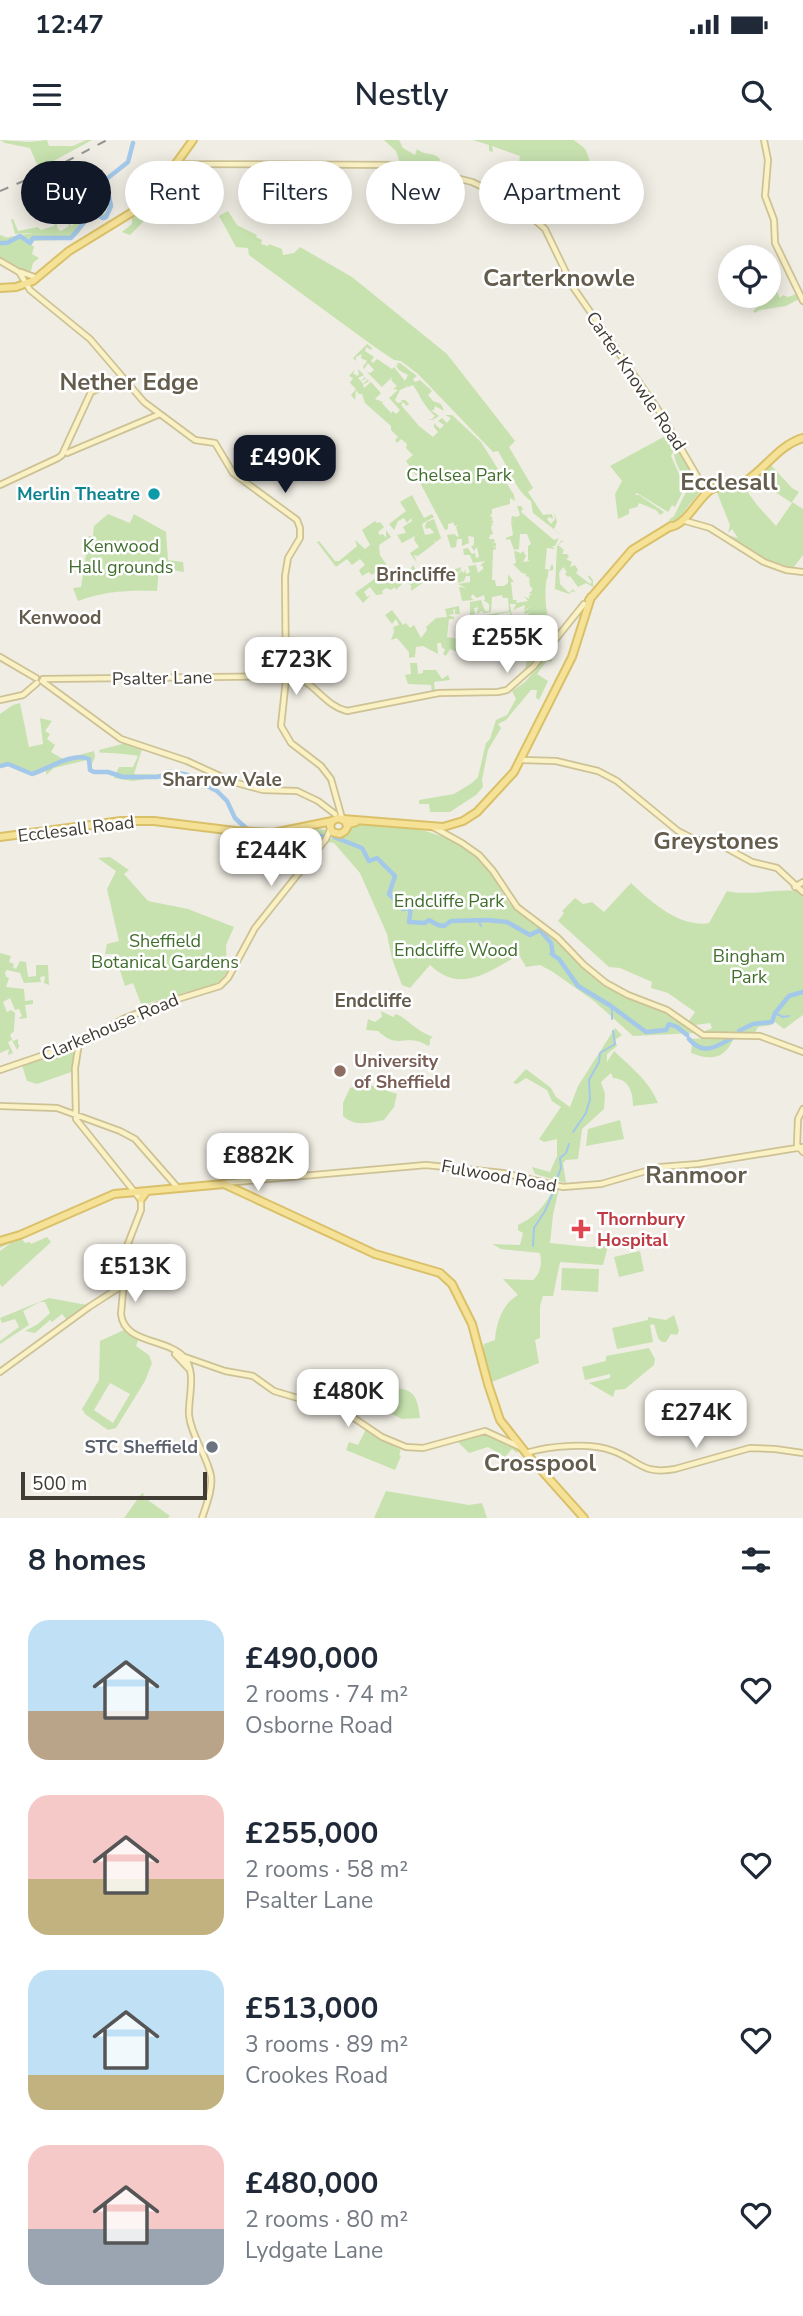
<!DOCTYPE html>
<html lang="en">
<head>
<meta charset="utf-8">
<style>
	:root { --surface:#fff; --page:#f6f6f7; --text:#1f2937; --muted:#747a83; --accent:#111827 }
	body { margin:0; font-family:"Nunito Sans",sans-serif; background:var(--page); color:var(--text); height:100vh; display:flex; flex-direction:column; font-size:26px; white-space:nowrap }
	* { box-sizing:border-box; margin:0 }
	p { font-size:23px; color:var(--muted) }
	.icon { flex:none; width:38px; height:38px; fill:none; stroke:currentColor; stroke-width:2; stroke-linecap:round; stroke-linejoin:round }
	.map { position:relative; height:1378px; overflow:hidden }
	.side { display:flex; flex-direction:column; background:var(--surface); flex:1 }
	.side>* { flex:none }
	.banner { position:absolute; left:21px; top:21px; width:761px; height:63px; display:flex; gap:14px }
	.buttons { position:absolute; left:718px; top:105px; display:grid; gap:14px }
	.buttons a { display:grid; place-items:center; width:63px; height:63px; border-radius:50%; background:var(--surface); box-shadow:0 4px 18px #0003; font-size:35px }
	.scale { position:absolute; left:21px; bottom:18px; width:186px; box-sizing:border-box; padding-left:7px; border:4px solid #423d34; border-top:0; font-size:19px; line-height:24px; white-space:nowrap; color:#423d34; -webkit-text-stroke:5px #fff; paint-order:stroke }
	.price { position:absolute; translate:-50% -60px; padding:0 16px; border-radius:14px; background:#fff; color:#222; font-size:23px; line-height:46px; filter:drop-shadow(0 2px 4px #0008) }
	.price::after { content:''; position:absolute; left:50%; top:42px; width:21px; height:16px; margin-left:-10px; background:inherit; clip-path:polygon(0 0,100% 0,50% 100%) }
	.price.active { background:var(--accent); color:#fff }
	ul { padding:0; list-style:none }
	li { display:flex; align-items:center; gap:21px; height:175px; padding:0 28px }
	li span { display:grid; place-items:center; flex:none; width:196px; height:140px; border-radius:21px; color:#555 }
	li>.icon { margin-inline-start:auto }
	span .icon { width:84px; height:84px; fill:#fffc; stroke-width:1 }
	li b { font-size:30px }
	h2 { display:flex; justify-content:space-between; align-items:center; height:84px; padding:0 28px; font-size:30px }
	.chip { padding:0 24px; border-radius:32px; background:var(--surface); box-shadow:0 4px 18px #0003; font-size:24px; line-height:63px }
	.chip.active { background:var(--accent); color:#fff }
	.status { display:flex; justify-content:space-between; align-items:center; height:49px; padding:0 35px; background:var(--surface); direction:ltr }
	.status svg { height:19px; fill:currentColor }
	header { display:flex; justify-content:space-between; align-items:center; height:91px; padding:0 28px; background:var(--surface); font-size:32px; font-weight:600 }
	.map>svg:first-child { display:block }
	.green { fill:#c7e2af; fill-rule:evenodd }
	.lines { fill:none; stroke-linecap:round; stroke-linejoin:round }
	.stream { stroke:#a4c8e9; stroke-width:2 }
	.river { stroke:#a4c8e9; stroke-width:4.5 }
	.secondary-casing { stroke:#cdc296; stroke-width:8 }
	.primary-casing { stroke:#d9c069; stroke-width:10 }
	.secondary { stroke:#faf1c4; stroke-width:4.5 }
	.primary { stroke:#f6e297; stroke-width:6 }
	.rail { stroke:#939393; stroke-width:2; stroke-dasharray:9 9; stroke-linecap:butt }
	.culture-dot { fill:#0f9aa8; stroke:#fff; stroke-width:2.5 }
	.education-dot { fill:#8d6e63; stroke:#fff; stroke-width:2.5 }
	.health-dot { fill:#e0444e; stroke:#fff; stroke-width:2.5 }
	.worship-dot { fill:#6b7280; stroke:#fff; stroke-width:2.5 }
	.labels { text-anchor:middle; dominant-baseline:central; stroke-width:5; stroke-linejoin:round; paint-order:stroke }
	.street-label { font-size:18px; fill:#423d34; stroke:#fff }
	.park-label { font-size:18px; fill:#416e2d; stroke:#fff }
	.culture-label { font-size:18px; font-weight:bold; fill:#0d838f; stroke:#fff; text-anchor:end }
	.education-label { font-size:18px; font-weight:bold; fill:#785e54; stroke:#fff; text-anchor:start }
	.health-label { font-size:18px; font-weight:bold; fill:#be3a42; stroke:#fff; text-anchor:start }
	.worship-label { font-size:18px; font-weight:bold; fill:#5b616d; stroke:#fff; text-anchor:end }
	.neighbourhood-label { font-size:19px; font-weight:bold; fill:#645c4c; stroke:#fff }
	.district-label { font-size:24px; font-weight:bold; fill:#645c4c; stroke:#fff }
</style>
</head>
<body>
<div class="status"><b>12:47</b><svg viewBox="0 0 49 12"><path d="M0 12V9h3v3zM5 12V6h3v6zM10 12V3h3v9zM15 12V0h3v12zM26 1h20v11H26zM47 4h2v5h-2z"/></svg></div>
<header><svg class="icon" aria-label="menu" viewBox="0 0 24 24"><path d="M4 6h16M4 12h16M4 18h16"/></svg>Nestly<svg class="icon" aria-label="search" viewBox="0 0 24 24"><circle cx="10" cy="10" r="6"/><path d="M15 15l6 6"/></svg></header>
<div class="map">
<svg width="803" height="1378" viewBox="0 0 803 1378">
	<rect width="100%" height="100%" fill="#f0ede4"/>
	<path class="green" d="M0 0 30 2 47 0 49 6H73L86 0H92L39 29 30 8 5 3Z
		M384 0H399L403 8 415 15 417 9C424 16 433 11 440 19L437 31 400 23 396 11Z
		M473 0H574C577 3 585 7 586 11 595 28 587 48 580 66L561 51 542 80 539 79 507 55 517 34 520 16 492 6 493 12 489 11V5Z
		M107 37 109 39C104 52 120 66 105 80L94 75C86 80 84 86 79 93 71 103 47 99 34 101L31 104 34 107 32 114 39 118 33 123 30 134 0 117V95L6 97 3 98 33 93 15 94 11 79H13L18 91 38 87 41 90 54 86 56 82 58 89 61 91 69 86 64 77 68 75 66 64 59 65 58 64 66 60 71 86 95 70 101 69 102 73 108 72 103 41Z
		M161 55 179 62 176 69 151 74 130 95 122 92 132 84V77Z
		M228 71 237 85 257 95 256 97 262 100 261 104 268 106 269 104 282 109 283 115 294 113 300 107 352 137 447 214 515 301 509 307 533 348 528 352 543 375 552 374 553 379 549 377 547 379 551 384 555 379 554 372 557 382 554 389 569 401 533 373 531 361C516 351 509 329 498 311L493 312 418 234 401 221 394 220 372 205 249 115 248 108 236 107 219 76Z
		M768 128 772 136 769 141H772L780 158 783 155 788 157 799 153 801 158 786 166 760 170 755 173 753 171 762 163 758 156H768Z
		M367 204 372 208 371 210 366 207 365 211 374 217 371 221 373 223 377 219 392 229 394 227 405 241 408 235C403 232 397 231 396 224L399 226 397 223H400L417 236 413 239 415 242 420 240 432 251 428 255 433 261 441 264 444 271 435 266 434 270H431L439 276C435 279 432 281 428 279H432L435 276C423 265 421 257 413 245L408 247 405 244 407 247 400 250 395 260 398 263 402 262 401 260H405L409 264 407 266 403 262 401 265 419 286 433 297 438 292 434 287V283L440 289 444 285 438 281 442 278 447 283 451 278 445 275H452L481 302 514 355 515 361 510 358V364L492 369V374L490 375 493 379 490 381 493 380V383H490L493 384 491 387 493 394 490 395 489 399H494L495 402 492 403H496V406L492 407H496V409L493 410 492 440H495L496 446H504L508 443V434L514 442H511L513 460H517L516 463 528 461 524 456 529 459V455H532L529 453 532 451V447H530L529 437 525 436 527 434 522 433 513 424 516 423 514 411 519 412 520 414 523 411 526 416 523 422 530 421 528 420V406L531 404 527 394H520L519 409 514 410 510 399 506 400V398L513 395 511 382 514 381H511L512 376 517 377 520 375 517 366H521L523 369 521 372 554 400 559 398 555 406H552L555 409 547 408 545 429 550 430 551 425H553V430L548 431C549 438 546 438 546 444 544 459 547 481 554 495L525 530 527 519 531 516 540 495 531 493 528 489 542 488 540 483 532 485 529 482 531 479 527 475 531 472 525 474 524 471 532 466 524 470 525 465 513 470 516 464H510L513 484 524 514 512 486 510 472 498 474V477L495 478 497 492H482L488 490 487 492H491L494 489 493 482 489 476 478 482 474 480V478L470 479V482L468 481V478L509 471 508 458H503L502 455 492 457 491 472 484 473 481 471 477 474 478 467 474 468 475 474 470 475V462L481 460 485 471H489V464L483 460H485L484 455 477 458 472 454 471 458 474 460 462 461 459 447 466 448 458 444 470 442V436H466L464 441 458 443 457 435 461 431 456 433 455 429 462 427 460 430 464 433 465 429 466 434 470 432 468 426 476 425 478 433 483 429V426H480L485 421 473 423 470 415H464L463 409 468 408 472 414 475 413 476 418 479 417 477 407 474 411 471 406 474 405V397L468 396 469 403 462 406V399H457L456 407 451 408 447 395 455 394 456 396 459 397 456 387 458 385 455 386 452 381V383L448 384V389L445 390 417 337 406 321 413 315 406 308 407 304 401 299 397 303 395 300 398 297 391 290V286L365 263 362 254H359L356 250 355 260 351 255 356 249 350 243 353 238 349 236 355 229 353 233 357 236 359 234 358 229 364 235 358 238 361 241 365 237 366 239 361 241 363 244 368 239 369 241 363 245 364 248 371 242 381 253 375 259 383 262 387 258 382 263 391 273 393 271 396 274 400 270 389 258 398 250 393 249 397 246 391 240 392 237 382 247 367 232 370 233 374 230 368 223 364 229 363 227 367 221 361 218 362 214 356 217V221L353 218Z
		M669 294 677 305 671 316 685 347 675 367 672 365 668 372 637 353 635 355H639L664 372 660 375 656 370 639 363 637 367 629 369V374L618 379 615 354 622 341 610 326Z
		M679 311 702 349 678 379 670 382 669 380 674 376 687 350C686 337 676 327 674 315Z
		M769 323 792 348 799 352 792 362 803 369V415L793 428 760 417 727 395 738 398 732 389 728 393 730 385 716 350 718 348 744 347 757 365 776 386 792 363 753 338Z
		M412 355 424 378 432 374 434 377 422 384 425 395 434 393 430 388 426 389 427 392 425 386 427 382 434 379 441 398 436 402 434 400 435 403 418 416 414 415 417 423 410 413 419 407 414 400 415 396 402 403 397 395 406 393 403 387 412 381 411 378 407 383 404 378 398 381 394 390 389 384 406 371 400 362Z
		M108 374 130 383 134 374 166 392 168 420 183 422 184 432 159 428 157 451C130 450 104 451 78 461L73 448 81 447 89 396H93L94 386Z
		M375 381 377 383 380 382 384 387 378 392 380 395 383 394 386 398V390L391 397 379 405 380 415 388 427H390L391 431 398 434 396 437 403 440 413 425 424 442 411 451V445L404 442 396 450 395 447 391 450 386 448 382 451 383 454 376 455 370 447 364 452 367 457 371 455 363 463 355 453 380 435 377 431 372 435 369 432 362 436 359 430 365 425 360 419 352 425 347 419 336 427 317 402 319 401 335 421H339L357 406 355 400 365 409 370 405 362 390Z
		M562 400 563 401 558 405 564 410 562 414H567L569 417 566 419 572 422 570 427 575 425 578 430 576 433 590 444 592 442 588 437 589 435 593 440V447L586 443 578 447 570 436 568 437 565 434 567 432 563 427 559 433 560 444 569 453 573 449 576 453 573 451 569 454 555 449 557 406Z
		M459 466 460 474H455V469L453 470 454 474 448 475 454 477V479H449L447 497 464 500 459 480 462 478 466 484 463 486 465 487 464 493 467 494 473 490 475 496H469L466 501 470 504 468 506 475 509 478 508V501L476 507 472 501 475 498V501L479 499V506H483L484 512 481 514 473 513 472 510 471 513 465 510 457 512 450 509 446 516 443 514 445 509 442 508 441 503H437L438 514 423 506 416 507 415 517 409 518V512L397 498 391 500 394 492 392 489 395 492 393 487 399 485 396 479 392 484 385 475 392 470 403 485 406 483 410 488 414 485 421 498 427 490 426 487 436 478 447 477 445 469Z
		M552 510 555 513 550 519 553 521 546 522 537 534 548 541 539 560 536 558 537 550H531L506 580 498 584 501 588 488 610 482 640 483 647 476 655 450 672H430L429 664H419V660L454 654 472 643 478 637 486 603 490 599 496 580 507 575 516 559 512 551 525 542Z
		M410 523H417L418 534 423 533V530H436L442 539 448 535 450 540 434 542 435 552 432 553 431 545 408 544 405 535 411 534Z
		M20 563 29 607 43 604 40 578 52 581 45 591 50 594 47 599 55 605 51 612 63 619 94 611 95 617 89 630 87 620 54 628 46 635V631C27 637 18 621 0 626V574L13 565Z
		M126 603 142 609 134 634C161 635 188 632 208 649L198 648V642L166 636 133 641 114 638 119 627H133L138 616C135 615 103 612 100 613L99 610Z
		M369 683C414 687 459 692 489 731 497 741 501 753 509 763 521 777 537 784 551 796 569 810 583 829 602 843 633 865 666 866 695 893L633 896 594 861 553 832 540 825 526 827 519 815C489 831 461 855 430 825L410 848 402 845 392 819 387 794 360 733 334 703 326 702 335 696H342L354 685Z
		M317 689 328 690 325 698 315 709 313 707 312 700 308 699C297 709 288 701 275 704L273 696Z
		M110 717 129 730 124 734 148 761 188 769 234 787 226 805 227 831 222 840 210 847 184 853 162 861 159 860 149 863 143 869 133 843 125 846 119 827 112 829 110 826 117 823 114 814H105L107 804 119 801 107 749 116 731 98 718Z
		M631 743C651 762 680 788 709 783L727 751C750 757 786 746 803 753V875L784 889 775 882 771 885 758 887 754 894 705 895 700 893 712 888 710 883 695 885 689 881 695 872 668 853 651 848 652 842 620 828 609 827 558 781 564 773 562 771 575 758 583 764 592 762 604 772Z
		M0 813 11 816 9 822 14 824 13 827 16 829 20 821 26 822 28 837 36 836V825H48L49 845 44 843 45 836 40 837 41 842 24 843 20 833 7 830 5 832 6 837 9 838 6 847 24 849 25 861 33 860V864L25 865 27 878 18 879 22 876 19 869 15 870 10 858 3 862 7 872 11 870 15 873 14 891 10 895 13 901 18 899V905H20L17 910 12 900 8 902 13 913 8 915 9 909 0 913Z
		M381 871 393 877 396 874C408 879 416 891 433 897L430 899V904L428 906C405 892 399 911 378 891L366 890 368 879 375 882 382 877Z
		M615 888 622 895 615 900 617 906 607 914V922L614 911C631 927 649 941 658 963L633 966C633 952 629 939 613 938L611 933 601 942 605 954 604 969 582 989 578 1019 566 1020 563 1023 566 1043 535 1034 532 1027 550 1032 557 1016V999L544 1002 539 999 561 967 552 961 547 950 526 938 517 944 513 943 526 929 551 948 556 957 570 967 578 946Z
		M734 897C726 919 711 921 691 913L692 904 688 899Z
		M73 908 76 911 74 931 37 944 27 941 22 925Z
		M359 945 373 946 397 954 394 967 384 980C367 983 356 987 343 976V963L350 948Z
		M620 980 624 999 586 1006 588 989Z
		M554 1048H559L553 1075 550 1103 589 1107 608 1106 603 1125 560 1122 553 1156H543L540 1166V1198L535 1200 539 1223 492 1242 483 1210 484 1204 495 1200C496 1183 503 1163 518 1155L503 1139 533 1140C541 1133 542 1123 540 1113L501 1109 492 1104 520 1105 523 1093 518 1090V1085C537 1076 545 1065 554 1048Z
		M47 1097 51 1102 2 1147 0 1144V1111L12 1102 0 1108V1104L21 1098 25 1103 30 1102 31 1104Z
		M640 1111 644 1131 619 1137 614 1117Z
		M562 1128 599 1129 598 1152 561 1150Z
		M49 1158 87 1165 59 1187 67 1180 62 1174 52 1182 50 1180 35 1193 25 1191 38 1184 50 1173 45 1162H40L23 1171 29 1185 0 1204V1201L19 1187 15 1179 2 1183 0 1178Z
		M674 1175 679 1191 677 1195 671 1194 666 1202H662L658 1198 654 1184 650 1185 653 1202 617 1209 612 1188 648 1180V1177L666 1180Z
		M124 1190 139 1198 136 1206 149 1215 152 1223 145 1241 116 1288 108 1290 85 1274 82 1269 99 1240 100 1201ZM110 1243 130 1254 113 1283 94 1270Z
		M649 1208 655 1219 654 1225 625 1249 615 1250 613 1257 589 1243 610 1238V1234L585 1240 582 1227 606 1221V1216Z
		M388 1248C413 1248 417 1253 420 1278L402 1279 384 1270 382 1268Z
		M366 1289 401 1310 399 1315 401 1316 395 1330 346 1310 349 1302 358 1305Z
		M485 1294 495 1295 520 1310 517 1313 512 1309 505 1317 488 1307 469 1313 459 1303V1301Z
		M386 1351 469 1365 482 1363 487 1378H374Z
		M142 1353 144 1354 142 1359 145 1358 170 1376 168 1378H124Z"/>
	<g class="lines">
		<path class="stream" d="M168 630 173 631
			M180 632 189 634
			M478 780 481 786
			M550 814 553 815
			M608 864 609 863
			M611 866 612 871
			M612 873V879
			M775 873 783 877 789 876
			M573 992 586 973 590 959 589 940 599 922 600 913 615 904 613 891
			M556 1041 561 1028 560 1018 566 1013 569 1004
			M533 1106 534 1088 545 1071 555 1048"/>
		<path class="river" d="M0 103H7L20 96 30 103 33 98H71L92 73 103 78 106 77 111 66 108 52 104 49V41L128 22 133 3
			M0 626 8 624 32 634C48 629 72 612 89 619L90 630 94 632H108L123 637H157L169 634 197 641 217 651 227 661 235 678 246 688
			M334 697 362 708 369 721 377 718 395 736 389 754 403 769 411 768 409 782 425 783 429 780 438 785 444 786 451 781 487 780 507 782 530 795 540 790 551 803 553 815 559 819 578 846 611 866 646 892 666 890 669 884 677 887 687 895
			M277 699 293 698 303 693 312 697 324 696
			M739 891 753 884 772 882 775 873 789 856 803 852
			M689 899C703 916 716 907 732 898"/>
		<g class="secondary-casing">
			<path id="secondary" d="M764 0 768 20 765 56 774 80 775 103 803 161
				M177 22 184 24 406 25 472 42 515 62 545 89 573 147 659 271 707 353
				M0 121 19 132 30 150 90 199 144 262 195 300 215 303 233 333 297 380 300 388V398L288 418 285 436 286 539 281 586 291 603 321 626 331 639 342 678
				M21 132 37 138
				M67 313 160 274
				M0 345 58 318 62 315 91 252 104 246 127 243
				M682 380 710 388 764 422 786 430 803 432
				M0 517 36 538
				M43 539 291 536C314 540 323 565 347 571L439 553 498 552 507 550 534 526 584 464
				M42 541 121 599 187 621 233 642 263 650 297 651 318 661 335 674
				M0 560 23 555 37 543
				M521 620 556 621 598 631 617 641 678 691 694 699 721 705 752 722 777 728 803 752
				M433 687 462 703 479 715 493 731 517 767 558 798 584 825 606 843 628 855 667 870 703 895 760 896 803 912
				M795 747 803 742
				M79 903 75 928 76 979 141 1060V1070L127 1106 121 1174C124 1204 167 1198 184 1217 197 1232 188 1258 189 1275 191 1296 207 1315 211 1336 213 1349 206 1366 202 1378
				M0 930 79 903 123 879 158 865 220 846 228 838 255 788 326 699 330 690
				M0 966 57 968 120 991 135 999 178 1048
				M803 969 798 979 797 1005 803 1012
				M224 1043 426 1025 503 1033 563 1047 601 1044 660 1027 698 1024 803 1007
				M175 1214 188 1228
				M185 1217 225 1231 253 1236 274 1251 345 1272 382 1297 406 1307 423 1308 485 1291 520 1307
				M0 1232 89 1167 123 1145
				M526 1313C549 1306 590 1302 613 1311 640 1321 642 1335 675 1329L750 1308 775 1309 803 1313"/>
		</g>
		<g class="primary-casing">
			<path id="primary" d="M0 148 16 147 33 141 69 111 152 60 160 52 172 29 193 0
				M670 387C687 384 696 361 709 351 720 342 734 348 746 341 766 328 779 305 803 298
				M589 460 632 410 671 386
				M343 679 443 687 463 681 477 672 514 632 572 517 591 457
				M347 686 345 681 338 678 332 681 330 686 332 692 340 694 345 691 349 684 356 682
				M0 697 121 681H154L235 691 273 693 332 681
				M141 1059 147 1051
				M0 1101 20 1095 114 1054 224 1044 375 1114 440 1133 452 1144 472 1184 488 1244 500 1280 526 1313 584 1378"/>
		</g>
		<use href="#secondary" class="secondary"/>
		<use href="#primary" class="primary"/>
		<path class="rail" d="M0 51 52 29 107 0"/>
	</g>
	<circle class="culture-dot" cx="154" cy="354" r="7"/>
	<circle class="education-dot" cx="340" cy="931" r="7"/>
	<path class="health-dot" d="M577.5 1078.5h7v7h7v7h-7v7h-7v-7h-7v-7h7z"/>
	<circle class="worship-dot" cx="212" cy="1307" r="7"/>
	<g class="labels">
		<g class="street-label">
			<text transform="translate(636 241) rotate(56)">Carter Knowle Road</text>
			<text transform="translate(162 538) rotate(-1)">Psalter Lane</text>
			<text transform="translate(76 689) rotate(-7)">Ecclesall Road</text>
			<text transform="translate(110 887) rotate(-23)">Clarkehouse Road</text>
			<text transform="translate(499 1036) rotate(10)">Fulwood Road</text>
		</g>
		<g class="park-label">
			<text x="459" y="335">Chelsea Park</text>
			<text x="121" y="406">Kenwood<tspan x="121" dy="21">Hall grounds</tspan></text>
			<text x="449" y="761">Endcliffe Park</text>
			<text x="165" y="801">Sheffield<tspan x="165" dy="21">Botanical Gardens</tspan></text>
			<text x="456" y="810">Endcliffe Wood</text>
			<text x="749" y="816">Bingham<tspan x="749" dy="21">Park</tspan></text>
		</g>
		<g class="culture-label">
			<text x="140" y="354">Merlin Theatre</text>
		</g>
		<g class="education-label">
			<text x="354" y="921">University<tspan x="354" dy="21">of Sheffield</tspan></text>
		</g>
		<g class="health-label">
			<text x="597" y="1079">Thornbury<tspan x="597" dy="21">Hospital</tspan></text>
		</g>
		<g class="worship-label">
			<text x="198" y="1307">STC Sheffield</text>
		</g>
		<g class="neighbourhood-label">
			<text x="416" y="435">Brincliffe</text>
			<text x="60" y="478">Kenwood</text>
			<text x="222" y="640">Sharrow Vale</text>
			<text x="373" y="861">Endcliffe</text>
		</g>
		<g class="district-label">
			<text x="559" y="138">Carterknowle</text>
			<text x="129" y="242">Nether Edge</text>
			<text x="729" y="342">Ecclesall</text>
			<text x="716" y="701">Greystones</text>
			<text x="696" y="1035">Ranmoor</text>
			<text x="540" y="1323">Crosspool</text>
		</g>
	</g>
</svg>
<div class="buttons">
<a><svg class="icon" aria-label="locate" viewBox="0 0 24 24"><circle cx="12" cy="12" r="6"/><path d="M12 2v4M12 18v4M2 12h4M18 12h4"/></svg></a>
</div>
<div class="scale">500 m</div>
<b class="price active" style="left:285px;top:355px">£490K</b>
<b class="price" style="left:507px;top:535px">£255K</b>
<b class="price" style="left:296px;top:557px">£723K</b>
<b class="price" style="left:271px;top:748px">£244K</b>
<b class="price" style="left:258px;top:1053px">£882K</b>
<b class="price" style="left:135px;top:1164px">£513K</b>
<b class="price" style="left:348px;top:1289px">£480K</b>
<b class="price" style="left:696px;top:1310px">£274K</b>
<div class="banner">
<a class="chip active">Buy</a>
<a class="chip">Rent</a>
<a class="chip">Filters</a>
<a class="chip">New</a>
<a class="chip">Apartment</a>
</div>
</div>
<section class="side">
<h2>8 homes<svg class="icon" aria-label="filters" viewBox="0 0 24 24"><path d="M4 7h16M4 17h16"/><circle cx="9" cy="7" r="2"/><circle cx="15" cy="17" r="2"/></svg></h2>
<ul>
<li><span style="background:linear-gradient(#bfe0f5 65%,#b9a48a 0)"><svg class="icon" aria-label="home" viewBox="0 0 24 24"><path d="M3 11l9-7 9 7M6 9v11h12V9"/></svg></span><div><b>£490,000</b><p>2 rooms · 74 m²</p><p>Osborne Road</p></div><svg class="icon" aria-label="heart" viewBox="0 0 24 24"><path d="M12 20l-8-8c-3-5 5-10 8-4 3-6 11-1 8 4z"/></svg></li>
<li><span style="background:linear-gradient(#f6c9c9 60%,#c2b280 0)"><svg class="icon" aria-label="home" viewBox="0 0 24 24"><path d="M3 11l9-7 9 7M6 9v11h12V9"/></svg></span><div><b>£255,000</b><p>2 rooms · 58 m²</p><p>Psalter Lane</p></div><svg class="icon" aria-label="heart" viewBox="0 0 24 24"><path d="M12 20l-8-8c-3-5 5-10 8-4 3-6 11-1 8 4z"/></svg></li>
<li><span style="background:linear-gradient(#bfe0f5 75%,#c2b280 0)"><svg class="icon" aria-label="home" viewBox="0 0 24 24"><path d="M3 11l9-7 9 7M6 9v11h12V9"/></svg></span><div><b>£513,000</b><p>3 rooms · 89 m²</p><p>Crookes Road</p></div><svg class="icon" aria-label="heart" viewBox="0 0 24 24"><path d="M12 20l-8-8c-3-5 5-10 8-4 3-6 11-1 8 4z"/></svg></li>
<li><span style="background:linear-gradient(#f6c9c9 60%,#9aa5b1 0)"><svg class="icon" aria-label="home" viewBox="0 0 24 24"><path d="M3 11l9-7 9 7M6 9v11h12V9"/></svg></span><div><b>£480,000</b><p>2 rooms · 80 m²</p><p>Lydgate Lane</p></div><svg class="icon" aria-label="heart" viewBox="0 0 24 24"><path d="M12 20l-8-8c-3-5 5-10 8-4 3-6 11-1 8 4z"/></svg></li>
</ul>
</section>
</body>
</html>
